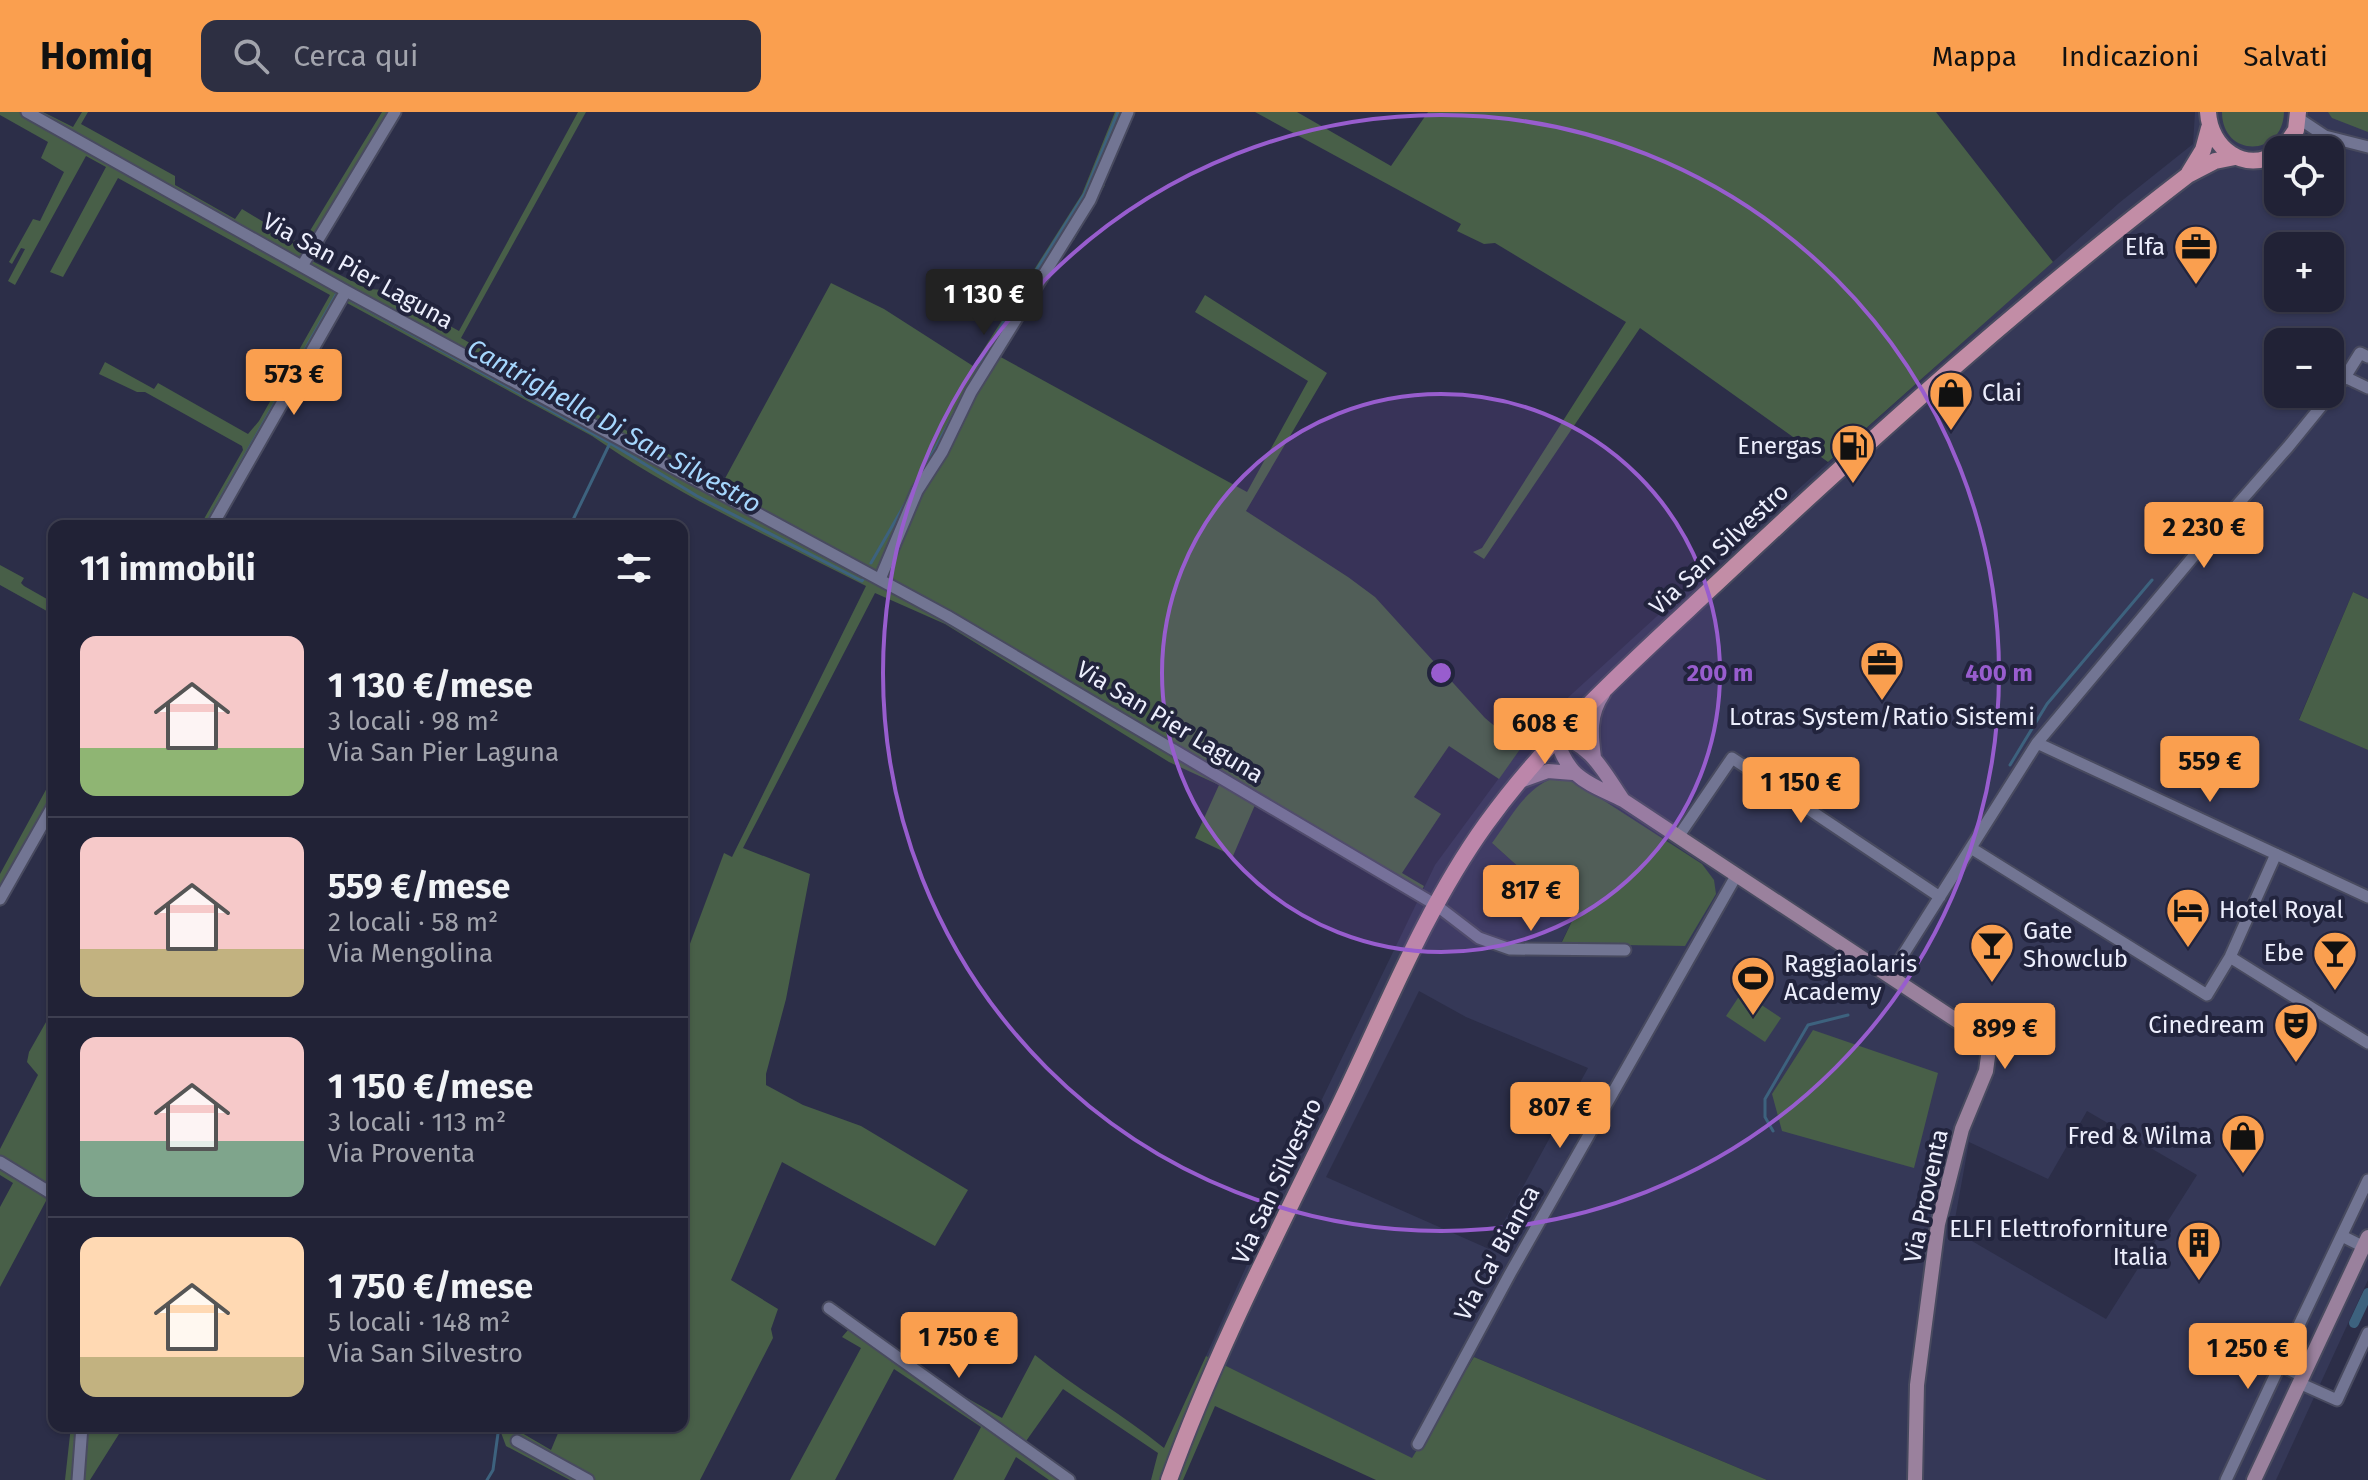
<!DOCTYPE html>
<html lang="it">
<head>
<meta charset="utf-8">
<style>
	:root { --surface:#212236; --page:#2d2f42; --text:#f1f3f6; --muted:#a2a4ad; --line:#3e3f51; --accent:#fa9f4f }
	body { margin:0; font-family:"Fira Sans",sans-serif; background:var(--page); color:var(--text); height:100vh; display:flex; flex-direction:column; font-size:30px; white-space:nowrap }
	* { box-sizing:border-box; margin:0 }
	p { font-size:26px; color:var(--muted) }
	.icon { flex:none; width:44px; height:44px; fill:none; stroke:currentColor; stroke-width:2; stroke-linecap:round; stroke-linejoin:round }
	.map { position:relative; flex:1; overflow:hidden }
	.sheet { position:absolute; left:48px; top:408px; width:640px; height:912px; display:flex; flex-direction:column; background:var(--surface); border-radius:16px; box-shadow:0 2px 6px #0004,0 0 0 2px var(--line) }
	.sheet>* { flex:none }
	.buttons { position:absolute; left:2264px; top:24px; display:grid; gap:16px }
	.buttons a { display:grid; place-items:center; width:80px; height:80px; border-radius:16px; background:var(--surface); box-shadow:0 2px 6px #0004,0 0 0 2px var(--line); font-size:40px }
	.price { position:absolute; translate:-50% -68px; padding:0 18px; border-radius:8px; background:var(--accent); color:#111; font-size:26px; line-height:52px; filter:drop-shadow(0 2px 4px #0008) }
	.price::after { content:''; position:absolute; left:50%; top:48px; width:24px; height:18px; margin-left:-12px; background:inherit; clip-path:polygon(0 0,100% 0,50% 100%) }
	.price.selected { background:#222; color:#fff }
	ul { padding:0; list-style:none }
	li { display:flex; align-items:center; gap:24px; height:200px; padding:0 32px }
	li+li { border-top:2px solid var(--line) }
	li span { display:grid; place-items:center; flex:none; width:224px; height:160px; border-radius:16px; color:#555 }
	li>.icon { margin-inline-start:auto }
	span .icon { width:96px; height:96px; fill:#fffc; stroke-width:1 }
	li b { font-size:34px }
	h2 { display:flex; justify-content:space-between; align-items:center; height:96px; padding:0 32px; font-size:34px }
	header { display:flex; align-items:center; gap:48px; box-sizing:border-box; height:112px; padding:0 40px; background:var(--accent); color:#111 }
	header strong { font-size:38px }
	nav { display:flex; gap:44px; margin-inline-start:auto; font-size:28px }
	.search { width:560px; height:72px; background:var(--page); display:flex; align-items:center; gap:20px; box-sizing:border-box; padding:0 28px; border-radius:16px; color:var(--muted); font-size:30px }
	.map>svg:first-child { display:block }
	.built { fill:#353857; fill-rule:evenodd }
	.green { fill:#485f48 }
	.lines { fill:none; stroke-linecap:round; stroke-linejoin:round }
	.stream { stroke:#3d627e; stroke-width:3 }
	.canal { stroke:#3d627e; stroke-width:10 }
	.street-casing { stroke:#484a5f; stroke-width:15 }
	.secondary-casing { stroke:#484a5f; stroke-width:18 }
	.primary-casing { stroke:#484a5f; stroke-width:20 }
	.street { stroke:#727593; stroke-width:11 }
	.secondary { stroke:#9a819d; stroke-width:14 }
	.primary { stroke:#c28da6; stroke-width:16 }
	.ring { fill:none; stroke:#985dce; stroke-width:4 }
	.labels { text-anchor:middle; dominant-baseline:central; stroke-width:8; stroke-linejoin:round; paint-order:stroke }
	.poi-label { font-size:24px; fill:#edeffd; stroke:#22243d; text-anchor:end }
	.street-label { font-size:24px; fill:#edeffd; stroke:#22243d }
	.water-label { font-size:26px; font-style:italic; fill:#a5d6fd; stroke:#22243d }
	.centre { fill:#985dce; stroke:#22243d; stroke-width:4 }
	.ring-label { font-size:24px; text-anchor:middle; font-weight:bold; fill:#985dce; stroke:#22243d; stroke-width:8; stroke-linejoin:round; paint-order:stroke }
</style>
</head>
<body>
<header>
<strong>Homiq</strong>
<div class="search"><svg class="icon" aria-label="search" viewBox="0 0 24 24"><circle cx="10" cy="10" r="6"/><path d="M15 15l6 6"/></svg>Cerca qui</div>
<nav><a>Mappa</a><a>Indicazioni</a><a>Salvati</a></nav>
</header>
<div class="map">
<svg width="2368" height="1368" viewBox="0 0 2368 1368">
	<rect width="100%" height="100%" fill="#2c2e48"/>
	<path class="built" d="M2195 0H2368V487L2353 480 2299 607 2368 638V1168L2276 1368H1767L1474 1245 1412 1347 1206 1244 1311 1010 1435 753 1538 613 1702 463 2119 91 2193 32ZM2278 38H2330V90H2278ZM2278 134H2330V186H2278ZM2278 230H2330V282H2278ZM1492 731 1685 834 1561 831 1574 805ZM1419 879 1466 905 1588 956 1489 1137 1326 1065ZM2087 999 2197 1063 2106 1207 1953 1118 1969 1030 2048 1067Z"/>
	<path class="green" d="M0 0H43L73 15 82 0H88L81 12 175 64V73L235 107 242 97 297 130 305 127 382 0H400L312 149 368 177 385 178 459 219 578 0H586L461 226 722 372 831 171 884 197 973 254 1082 82 1115 0H1134L1118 28 1122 32 1101 71 1105 73 1074 128 1070 125 997 243 1247 380 1308 269 1195 200 1205 183 1327 261 1246 399 1348 465 1375 485 1485 606 1521 636 1499 667 1449 634 1414 685 1441 702 1402 761 1424 774 1417 789 1255 693 1233 744 1195 726 1219 673 1169 650 945 512 875 481 743 736 810 762 786 887 766 962V973L803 993 861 1014 968 1078 935 1134 782 1050 731 1168 778 1197 771 1217 773 1226 700 1368H570L506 1334 500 1318 510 1314 551 1338 561 1314H682V853L724 741 732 745 866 474C774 427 677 383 592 324L347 191 217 414H200L243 338 242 334 145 280H137L99 262 105 250 154 277 158 271 248 322 259 309 330 183 118 66 63 165 50 160 106 55 86 44 15 173 8 169 25 137 21 136 12 152 9 150 33 107 40 109 64 60 41 46 48 30 0 3Z
		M1255 0H1297L1391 54 1428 0H1936L2053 150 1828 350 1640 216 1484 447 1473 440 1482 436 1626 210 1495 131 1484 132 1457 119 1461 112Z
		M2222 0H2284C2283 46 2222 46 2222 0Z
		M2328 0H2368V20L2332 6Z
		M0 453 24 466 21 471 24 474 54 491V503L0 473Z
		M2353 480 2368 487V638L2299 608Z
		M54 663V699L0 795V762Z
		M1558 665 1572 668 1702 752 1714 768 1716 782 1685 834 1561 832 1574 805 1492 731C1510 707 1527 672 1558 665Z
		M1742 880 1781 906 1765 930 1726 904Z
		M54 896V1074L0 1175V1095L13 1071 0 1063V1037L38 963 27 950 29 940Z
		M1813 918 1938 961 1914 1056 1782 1019 1772 982Z
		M848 1218 1002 1306 1035 1243C1076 1277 1123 1302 1164 1336L1206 1244 1412 1346 1474 1245 1767 1368H1376L1215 1294 1183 1368H1151L1158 1341 1063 1277 1019 1339 1057 1368H1049L1016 1345 1004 1368H953L981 1315 894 1257 835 1368H790L861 1236 842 1225Z
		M71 1314H124L90 1368H65Z"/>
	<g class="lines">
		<path class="stream" d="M350 188 610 331 697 384 862 469 864 466
			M922 361 1003 211 1085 81 1118 0
			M205 414 337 181
			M570 414 610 331
			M871 451 909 385
			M2010 653 2047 592 2152 468
			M1773 1019 1765 1005V987L1808 913 1848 903
			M487 1368 493 1358 499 1314"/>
		<path class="canal" d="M2354 1211 2368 1181"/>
		<g class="street-casing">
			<path id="street" d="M27 0 346 179 947 504 1436 793 1479 826 1510 837 1625 838
				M2298 6 2325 24 2368 35
				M2288 38 2307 30 2334 31
				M302 154 395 0
				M2345 265 2368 276
				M212 414 346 179
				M880 467 917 379 942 340 971 280 1090 88 1128 0
				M2037 631 2368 785
				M1678 725 1732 646 1940 785
				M1971 736 2207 883 2230 845 2276 742
				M0 787 54 692
				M2230 845 2368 931
				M1889 865 2037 631 2224 408 2288 335 2345 265 2360 241 2368 245
				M0 1050 54 1083
				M2342 1124 2364 1135
				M829 1196 1069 1368
				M2280 1253 2368 1068
				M2299 1271 2337 1288 2368 1221
				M517 1329 588 1368
				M1418 1332 1511 1160 1736 764
				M78 1368 82 1314
				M2226 1368 2280 1253 2302 1264"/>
		</g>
		<g class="secondary-casing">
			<path id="secondary" d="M1594 646C1591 623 1589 602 1603 582
				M1520 669 1548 659 1573 661
				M1623 688C1605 662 1590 629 1556 625 1568 667 1587 670 1623 688L1977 922 1989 937 1986 959 1962 1017 1938 1112 1917 1273 1915 1368
				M2254 1368 2368 1125"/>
		</g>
		<g class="primary-casing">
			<path id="primary" d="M2208 0C2210 36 2244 62 2278 41
				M2282 38 2296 18 2298 0
				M2189 61 2203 38 2209 16
				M1169 1368C1216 1238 1281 1114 1341 990 1386 897 1425 797 1486 712 1556 615 1646 538 1733 456 1879 319 2029 185 2188 63L2215 49 2235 45"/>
		</g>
		<use href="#street" class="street"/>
		<use href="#secondary" class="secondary"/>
		<use href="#primary" class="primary"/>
	</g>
	<circle cx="1441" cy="561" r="279" fill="#985dce" fill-opacity=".12"/>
	<g class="ring">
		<circle cx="1441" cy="561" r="279"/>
		<circle cx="1441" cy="561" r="558"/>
	</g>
	<defs>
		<g id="office-pin" transform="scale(2.3)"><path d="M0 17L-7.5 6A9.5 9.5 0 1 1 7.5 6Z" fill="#fa9f4f" stroke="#22243d"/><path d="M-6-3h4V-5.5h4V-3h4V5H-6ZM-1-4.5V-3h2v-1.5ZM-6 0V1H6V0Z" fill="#111"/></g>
		<g id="shop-pin" transform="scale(2.3)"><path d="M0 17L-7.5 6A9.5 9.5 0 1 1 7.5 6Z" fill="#fa9f4f" stroke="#22243d"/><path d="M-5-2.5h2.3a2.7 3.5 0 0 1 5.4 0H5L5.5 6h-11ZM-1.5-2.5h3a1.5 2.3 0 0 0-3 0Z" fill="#111"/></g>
		<g id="fuel-pin" transform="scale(2.3)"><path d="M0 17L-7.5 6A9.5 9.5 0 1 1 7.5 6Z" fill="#fa9f4f" stroke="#22243d"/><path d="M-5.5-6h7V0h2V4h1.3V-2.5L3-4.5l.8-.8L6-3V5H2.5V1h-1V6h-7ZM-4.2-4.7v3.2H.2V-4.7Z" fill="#111"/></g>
		<g id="hotel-pin" transform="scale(2.3)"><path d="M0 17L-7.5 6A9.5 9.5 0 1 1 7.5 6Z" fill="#fa9f4f" stroke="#22243d"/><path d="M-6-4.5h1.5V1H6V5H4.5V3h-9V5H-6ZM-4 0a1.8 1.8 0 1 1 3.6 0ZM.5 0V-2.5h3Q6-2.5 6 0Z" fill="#111"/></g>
		<g id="bar-pin" transform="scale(2.3)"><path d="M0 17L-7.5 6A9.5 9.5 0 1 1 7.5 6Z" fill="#fa9f4f" stroke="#22243d"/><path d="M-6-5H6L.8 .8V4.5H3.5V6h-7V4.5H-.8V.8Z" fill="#111"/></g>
		<g id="stadium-pin" transform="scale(2.3)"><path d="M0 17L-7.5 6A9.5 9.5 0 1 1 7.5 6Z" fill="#fa9f4f" stroke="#22243d"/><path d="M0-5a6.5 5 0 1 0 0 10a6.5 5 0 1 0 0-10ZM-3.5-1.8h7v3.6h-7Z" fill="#111"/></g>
		<g id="theatre-pin" transform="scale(2.3)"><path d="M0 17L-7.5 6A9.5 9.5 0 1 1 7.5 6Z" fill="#fa9f4f" stroke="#22243d"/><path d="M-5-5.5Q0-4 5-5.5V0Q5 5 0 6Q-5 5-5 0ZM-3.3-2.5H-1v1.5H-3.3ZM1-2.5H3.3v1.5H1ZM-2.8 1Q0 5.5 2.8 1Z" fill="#111"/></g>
		<g id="building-pin" transform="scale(2.3)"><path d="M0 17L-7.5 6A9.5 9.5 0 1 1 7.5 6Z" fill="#fa9f4f" stroke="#22243d"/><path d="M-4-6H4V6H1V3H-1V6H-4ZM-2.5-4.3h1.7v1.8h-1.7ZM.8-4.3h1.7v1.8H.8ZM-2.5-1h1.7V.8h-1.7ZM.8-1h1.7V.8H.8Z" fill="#111"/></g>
	</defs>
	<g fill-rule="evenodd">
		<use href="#office-pin" x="2196" y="135"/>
		<use href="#shop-pin" x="1951" y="281"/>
		<use href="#fuel-pin" x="1853" y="334"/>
		<use href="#office-pin" x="1882" y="551"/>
		<use href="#hotel-pin" x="2188" y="798"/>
		<use href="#bar-pin" x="1992" y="833"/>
		<use href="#bar-pin" x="2335" y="841"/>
		<use href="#stadium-pin" x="1753" y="866"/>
		<use href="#theatre-pin" x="2296" y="913"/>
		<use href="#shop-pin" x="2243" y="1024"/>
		<use href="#building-pin" x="2199" y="1131"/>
	</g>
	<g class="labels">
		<g class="poi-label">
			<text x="2165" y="135">Elfa</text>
			<text x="1982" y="281" text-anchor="start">Clai</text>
			<text x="1822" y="334">Energas</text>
			<text x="1882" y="605" text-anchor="middle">Lotras System/Ratio Sistemi</text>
			<text x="2219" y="798" text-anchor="start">Hotel Royal</text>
			<text x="2023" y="819" text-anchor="start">Gate<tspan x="2023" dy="28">Showclub</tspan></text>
			<text x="2304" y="841">Ebe</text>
			<text x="1784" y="852" text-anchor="start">Raggiaolaris<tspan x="1784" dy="28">Academy</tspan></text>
			<text x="2265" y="913">Cinedream</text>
			<text x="2212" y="1024">Fred &amp; Wilma</text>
			<text x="2168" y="1117">ELFI Elettroforniture<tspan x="2168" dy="28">Italia</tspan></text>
		</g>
		<g class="street-label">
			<text transform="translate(358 159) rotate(29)">Via San Pier Laguna</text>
			<text transform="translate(1719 437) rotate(-43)">Via San Silvestro</text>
			<text transform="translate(1170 610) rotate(31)">Via San Pier Laguna</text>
			<text transform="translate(1277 1069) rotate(-65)">Via San Silvestro</text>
			<text transform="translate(1926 1084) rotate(-78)">Via Proventa</text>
			<text transform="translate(1497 1141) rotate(-61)">Via Ca' Bianca</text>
		</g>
		<g class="water-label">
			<text transform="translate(614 314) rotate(29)">Cantrighella Di San Silvestro</text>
		</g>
	</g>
	<circle cx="1441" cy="561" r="12" class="centre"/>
	<g class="ring-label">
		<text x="1720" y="569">200 m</text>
		<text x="1999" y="569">400 m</text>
	</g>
</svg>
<div class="buttons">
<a><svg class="icon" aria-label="locate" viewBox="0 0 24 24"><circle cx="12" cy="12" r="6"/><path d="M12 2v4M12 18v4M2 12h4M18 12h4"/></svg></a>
<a>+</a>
<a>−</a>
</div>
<b class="price selected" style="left:984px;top:225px">1 130 €</b>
<b class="price" style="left:294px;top:305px">573 €</b>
<b class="price" style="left:2204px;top:458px">2 230 €</b>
<b class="price" style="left:1545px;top:654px">608 €</b>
<b class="price" style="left:2210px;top:692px">559 €</b>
<b class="price" style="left:1801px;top:713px">1 150 €</b>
<b class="price" style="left:1531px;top:821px">817 €</b>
<b class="price" style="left:2005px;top:959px">899 €</b>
<b class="price" style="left:1560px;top:1038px">807 €</b>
<b class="price" style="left:959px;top:1268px">1 750 €</b>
<b class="price" style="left:2248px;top:1279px">1 250 €</b>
<section class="sheet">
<h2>11 immobili<svg class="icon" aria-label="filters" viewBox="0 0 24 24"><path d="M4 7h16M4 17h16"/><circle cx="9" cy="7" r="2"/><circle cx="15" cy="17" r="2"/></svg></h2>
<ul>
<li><span style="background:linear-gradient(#f6c9c9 70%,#8fb573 0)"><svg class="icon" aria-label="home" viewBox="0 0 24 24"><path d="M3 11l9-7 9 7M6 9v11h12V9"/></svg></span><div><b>1 130 €/mese</b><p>3 locali · 98 m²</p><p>Via San Pier Laguna</p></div></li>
<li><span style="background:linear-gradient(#f6c9c9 70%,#c2b280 0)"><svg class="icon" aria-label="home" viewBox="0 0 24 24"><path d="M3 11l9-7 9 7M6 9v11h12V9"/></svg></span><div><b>559 €/mese</b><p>2 locali · 58 m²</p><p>Via Mengolina</p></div></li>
<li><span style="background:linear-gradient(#f6c9c9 65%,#7fa58c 0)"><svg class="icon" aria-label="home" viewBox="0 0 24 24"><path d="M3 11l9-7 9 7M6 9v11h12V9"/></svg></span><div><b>1 150 €/mese</b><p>3 locali · 113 m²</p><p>Via Proventa</p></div></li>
<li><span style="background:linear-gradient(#ffd9b3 75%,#c2b280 0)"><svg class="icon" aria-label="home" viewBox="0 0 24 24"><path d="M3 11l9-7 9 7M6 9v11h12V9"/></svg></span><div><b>1 750 €/mese</b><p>5 locali · 148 m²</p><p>Via San Silvestro</p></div></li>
</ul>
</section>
</div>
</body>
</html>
